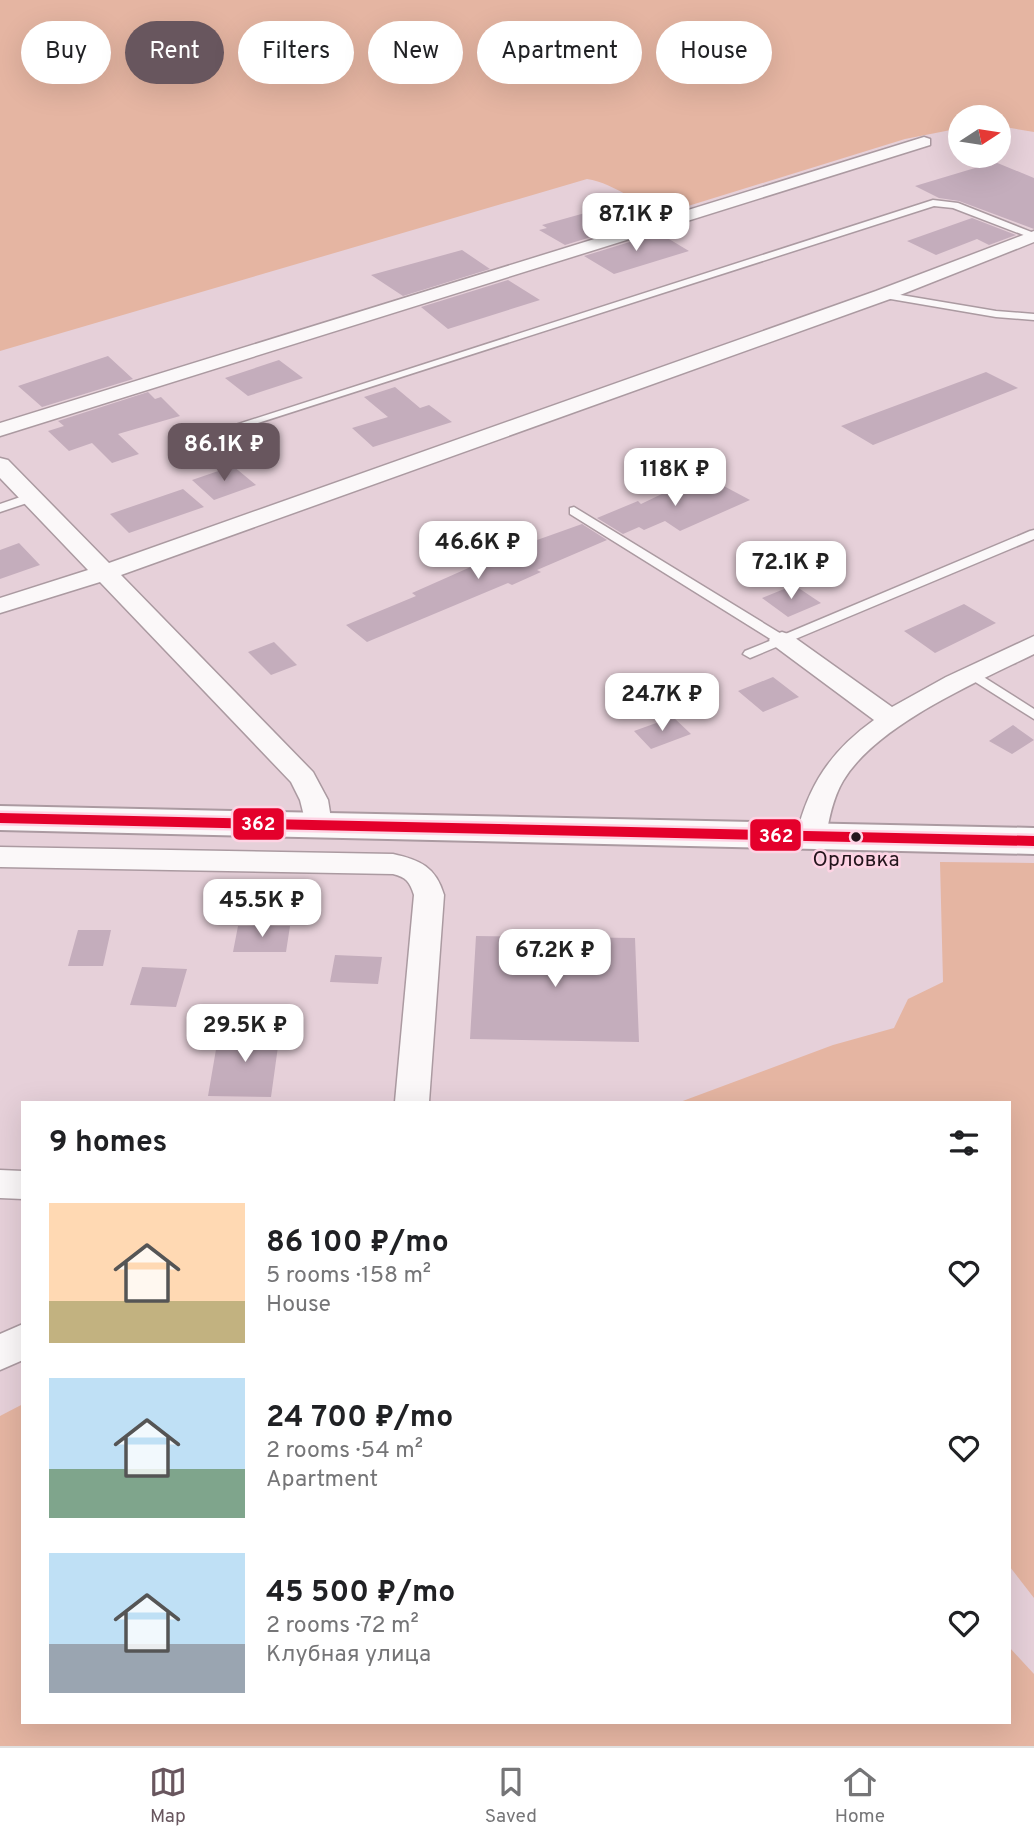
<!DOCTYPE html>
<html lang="en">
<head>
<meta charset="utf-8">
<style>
	:root { --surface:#fff; --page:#f6f6f6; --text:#202124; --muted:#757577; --line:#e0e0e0; --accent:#68565e }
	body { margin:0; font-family:Overpass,sans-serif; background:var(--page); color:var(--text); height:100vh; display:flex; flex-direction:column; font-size:26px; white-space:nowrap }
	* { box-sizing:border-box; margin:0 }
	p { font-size:23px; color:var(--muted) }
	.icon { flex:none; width:38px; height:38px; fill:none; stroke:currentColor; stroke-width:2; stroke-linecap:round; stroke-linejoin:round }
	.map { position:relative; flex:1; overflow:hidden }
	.sheet { position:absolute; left:21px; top:1101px; width:990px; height:623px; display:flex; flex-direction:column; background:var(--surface); border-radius:0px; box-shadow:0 7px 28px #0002 }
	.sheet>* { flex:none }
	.banner { position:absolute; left:21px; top:21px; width:992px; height:63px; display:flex; gap:14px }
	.needle { width:46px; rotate:78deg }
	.fabs { position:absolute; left:948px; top:105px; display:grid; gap:14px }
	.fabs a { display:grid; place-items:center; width:63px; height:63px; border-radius:50%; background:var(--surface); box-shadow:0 7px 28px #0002; font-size:35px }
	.price { position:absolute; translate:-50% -60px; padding:0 16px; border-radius:14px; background:#fff; color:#222; font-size:23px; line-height:46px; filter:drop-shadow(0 2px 4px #0008) }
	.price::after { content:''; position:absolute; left:50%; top:42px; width:21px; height:16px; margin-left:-10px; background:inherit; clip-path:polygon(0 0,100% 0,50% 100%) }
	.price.active { background:var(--accent); color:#fff }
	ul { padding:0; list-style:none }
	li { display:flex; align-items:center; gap:21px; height:175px; padding:0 28px }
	li span { display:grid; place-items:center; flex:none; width:196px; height:140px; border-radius:0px; color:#555 }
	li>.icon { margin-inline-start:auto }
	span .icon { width:84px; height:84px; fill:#fffc; stroke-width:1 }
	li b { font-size:30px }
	h2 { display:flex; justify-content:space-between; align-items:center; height:84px; padding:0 28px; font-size:30px }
	.tag { padding:0 24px; border-radius:32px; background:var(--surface); box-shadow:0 7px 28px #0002; font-size:24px; line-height:63px }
	.tag.active { background:var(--accent); color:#fff }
	.tab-bar { display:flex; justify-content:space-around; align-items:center; height:98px; border-top:2px solid var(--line); background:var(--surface); font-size:19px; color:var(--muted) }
	.tab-bar a { display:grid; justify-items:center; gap:4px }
	.tab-bar .active { color:var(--accent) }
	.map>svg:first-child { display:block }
	.green { fill:#e5b5a2 }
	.building { fill:#c4adbc }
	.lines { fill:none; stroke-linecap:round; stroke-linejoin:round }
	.service-casing { stroke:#ab9aa1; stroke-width:3 }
	.minor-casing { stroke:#ab9aa1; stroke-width:3 }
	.secondary-casing { stroke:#ab9aa1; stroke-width:4 }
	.service { fill:#fbf8f9; fill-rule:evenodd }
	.minor { fill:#fbf8f9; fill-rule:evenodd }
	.secondary { fill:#fbf8f9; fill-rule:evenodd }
	.bus-1-casing { stroke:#fed3e4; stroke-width:15 }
	.bus-1 { stroke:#e4002b; stroke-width:10 }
	.bus-dot { fill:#24151c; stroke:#fed3e4; stroke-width:2.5 }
	.labels { text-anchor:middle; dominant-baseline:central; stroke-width:5; stroke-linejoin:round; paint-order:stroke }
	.bus-label { font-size:21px; fill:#24151c; stroke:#fed3e4 }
	.line-badge { stroke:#fed3e4; stroke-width:2.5 }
	.badge-label { font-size:19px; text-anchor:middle; font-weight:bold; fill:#fff }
</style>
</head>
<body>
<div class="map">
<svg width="1034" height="1746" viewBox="0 0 1034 1746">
	<rect width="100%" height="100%" fill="#e6d0d9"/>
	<path class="green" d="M0 0H1034V132L999 126V117H961V128L905 139 675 210C644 212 617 183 587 179L0 351Z
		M940 862 1034 863V1598L1010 1567V1102H680L833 1045 894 1028 908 999 943 982Z
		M23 1404V1722H1010V1648L1034 1674V1746H0V1416Z"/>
	<path class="building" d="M995 162 1034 178V229L959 201 939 198 915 186Z
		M610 206 640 222 565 245 539 230 547 228 542 225Z
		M972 218 1016 235 989 245 977 239 936 255 907 241Z
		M659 233 689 251 614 274 584 256Z
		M462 250 490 269 403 296 371 275Z
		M508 280 540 300 448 329 421 307Z
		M108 356 133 379 42 407 18 386Z
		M279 360 303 378 248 396 225 378Z
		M986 372 1018 388 873 445 841 426Z
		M395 387 420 408 429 405 452 422 373 447 352 428 388 417 364 397Z
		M148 392 155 399 161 397 180 416 118 434 139 454 112 463 92 443 69 451 48 431 64 426 58 421Z
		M233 466 256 485 214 500 192 480Z
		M693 479 710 489 720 484 750 500 680 531 665 521 644 530 639 527 623 534 597 518 638 501 641 504Z
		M183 489 204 507 129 533 110 514Z
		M582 524 607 540 537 570 541 572 512 585 508 583 367 642 346 625 416 596 412 593 509 550Z
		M19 543 40 565 0 579V550Z
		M794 585 821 603 788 617 762 598Z
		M964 604 996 623 935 653 904 631Z
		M274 642 297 665 271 675 248 652Z
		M773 677 799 697 763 712 738 691Z
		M673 717 691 734 651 749 634 731Z
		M1013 725 1034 740 1012 754 989 741Z
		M238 926H290L286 952H233Z
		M78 930H111L103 966H68Z
		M476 936 635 938 639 1042 470 1039Z
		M335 955 382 957 378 984 330 982Z
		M142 967 187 969 176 1007 130 1005Z
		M219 1032H280L271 1097 208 1096Z"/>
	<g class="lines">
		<g class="service-casing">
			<path id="service" d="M933 200 958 203 1034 233V239L953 208 934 206 202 441 192 439Z
				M883 292 996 311 1034 314V320L996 317 879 297 878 295Z
				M32 493 36 494V500L0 512V504Z
				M574 507 783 635 1030 531 1034 530V539L750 658 743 654 745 651 772 640 570 514V508Z
				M974 671 1034 709V719L969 678 967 675Z"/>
		</g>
		<g class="minor-casing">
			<path id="minor" d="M924 137 930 139V145L0 436V423Z
				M1034 231V242L890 299 121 575 313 772 328 800 332 825 328 832 318 835 308 832 300 800 291 782 100 582 0 613V598L88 570 0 478V458L8 460 109 563 876 291Z
				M782 632 791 635 892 707 946 677 1034 636V654C977 682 876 725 843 781 833 798 829 818 826 837L821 844 811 847 801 844 796 837C808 785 831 751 874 720L773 645 769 640 773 635Z
				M0 847 393 854C420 860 436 867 444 895L429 1102H395L414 895C410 882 406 877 393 874L0 867Z
				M0 1170 23 1171V1199L0 1198Z
				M23 1324V1360L0 1370V1334Z"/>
		</g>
		<g class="secondary-casing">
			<path id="secondary" d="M0 806 1034 828V854L0 830Z"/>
		</g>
		<use href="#service" class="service"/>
		<use href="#minor" class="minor"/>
		<use href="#secondary" class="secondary"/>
		<g class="bus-1-casing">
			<path id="bus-1" d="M0 818 1034 841"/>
		</g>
		<use href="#bus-1" class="bus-1"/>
	</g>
	<circle class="bus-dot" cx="856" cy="837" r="6"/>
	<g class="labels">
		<g class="bus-label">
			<text x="856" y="860">Орловка</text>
		</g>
	</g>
	<g class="line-badge">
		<rect x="232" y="807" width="53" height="34" rx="7" fill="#e4002b"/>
		<rect x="749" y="818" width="53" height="34" rx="7" fill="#e4002b"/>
	</g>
	<g class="badge-label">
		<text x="258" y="830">362</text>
		<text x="776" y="842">362</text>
	</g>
</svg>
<div class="fabs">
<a><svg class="needle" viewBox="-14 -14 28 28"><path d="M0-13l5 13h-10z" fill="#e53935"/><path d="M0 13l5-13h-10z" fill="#757577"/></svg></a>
</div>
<b class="price" style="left:636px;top:253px">87.1K ₽</b>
<b class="price active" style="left:224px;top:483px">86.1K ₽</b>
<b class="price" style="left:675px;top:508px">118K ₽</b>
<b class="price" style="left:478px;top:581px">46.6K ₽</b>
<b class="price" style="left:791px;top:601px">72.1K ₽</b>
<b class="price" style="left:662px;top:733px">24.7K ₽</b>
<b class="price" style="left:262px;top:939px">45.5K ₽</b>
<b class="price" style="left:555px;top:989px">67.2K ₽</b>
<b class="price" style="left:245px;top:1064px">29.5K ₽</b>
<div class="banner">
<a class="tag">Buy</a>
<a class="tag active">Rent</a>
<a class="tag">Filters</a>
<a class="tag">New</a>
<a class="tag">Apartment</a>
<a class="tag">House</a>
</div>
<section class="sheet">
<h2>9 homes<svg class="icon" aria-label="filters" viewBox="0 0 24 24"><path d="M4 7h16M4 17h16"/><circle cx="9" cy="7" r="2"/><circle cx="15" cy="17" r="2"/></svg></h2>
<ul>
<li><span style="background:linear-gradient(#ffd9b3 70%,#c2b280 0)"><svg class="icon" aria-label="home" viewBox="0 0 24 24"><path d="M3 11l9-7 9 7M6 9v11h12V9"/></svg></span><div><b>86 100 ₽/mo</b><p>5 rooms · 158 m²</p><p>House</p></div><svg class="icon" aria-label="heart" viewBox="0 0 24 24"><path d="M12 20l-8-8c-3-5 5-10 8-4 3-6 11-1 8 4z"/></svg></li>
<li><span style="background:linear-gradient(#bfe0f5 65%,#7fa58c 0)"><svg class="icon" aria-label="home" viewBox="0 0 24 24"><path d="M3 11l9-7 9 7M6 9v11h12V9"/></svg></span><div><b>24 700 ₽/mo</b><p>2 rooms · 54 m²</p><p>Apartment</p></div><svg class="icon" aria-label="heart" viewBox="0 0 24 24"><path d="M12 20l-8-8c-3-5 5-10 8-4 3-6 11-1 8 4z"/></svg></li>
<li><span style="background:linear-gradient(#bfe0f5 65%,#9aa5b1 0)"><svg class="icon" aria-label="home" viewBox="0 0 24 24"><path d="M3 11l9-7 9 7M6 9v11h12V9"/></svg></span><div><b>45 500 ₽/mo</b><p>2 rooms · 72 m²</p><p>Клубная улица</p></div><svg class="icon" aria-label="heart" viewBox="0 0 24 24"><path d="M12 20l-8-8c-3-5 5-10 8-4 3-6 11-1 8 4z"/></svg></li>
</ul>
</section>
</div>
<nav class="tab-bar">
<a class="active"><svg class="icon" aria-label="map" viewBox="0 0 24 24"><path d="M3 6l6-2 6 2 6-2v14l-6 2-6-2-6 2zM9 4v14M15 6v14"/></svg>Map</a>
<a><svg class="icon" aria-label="saved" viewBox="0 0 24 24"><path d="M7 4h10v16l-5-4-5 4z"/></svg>Saved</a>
<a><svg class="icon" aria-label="home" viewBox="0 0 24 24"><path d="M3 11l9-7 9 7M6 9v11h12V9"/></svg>Home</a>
</nav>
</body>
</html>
